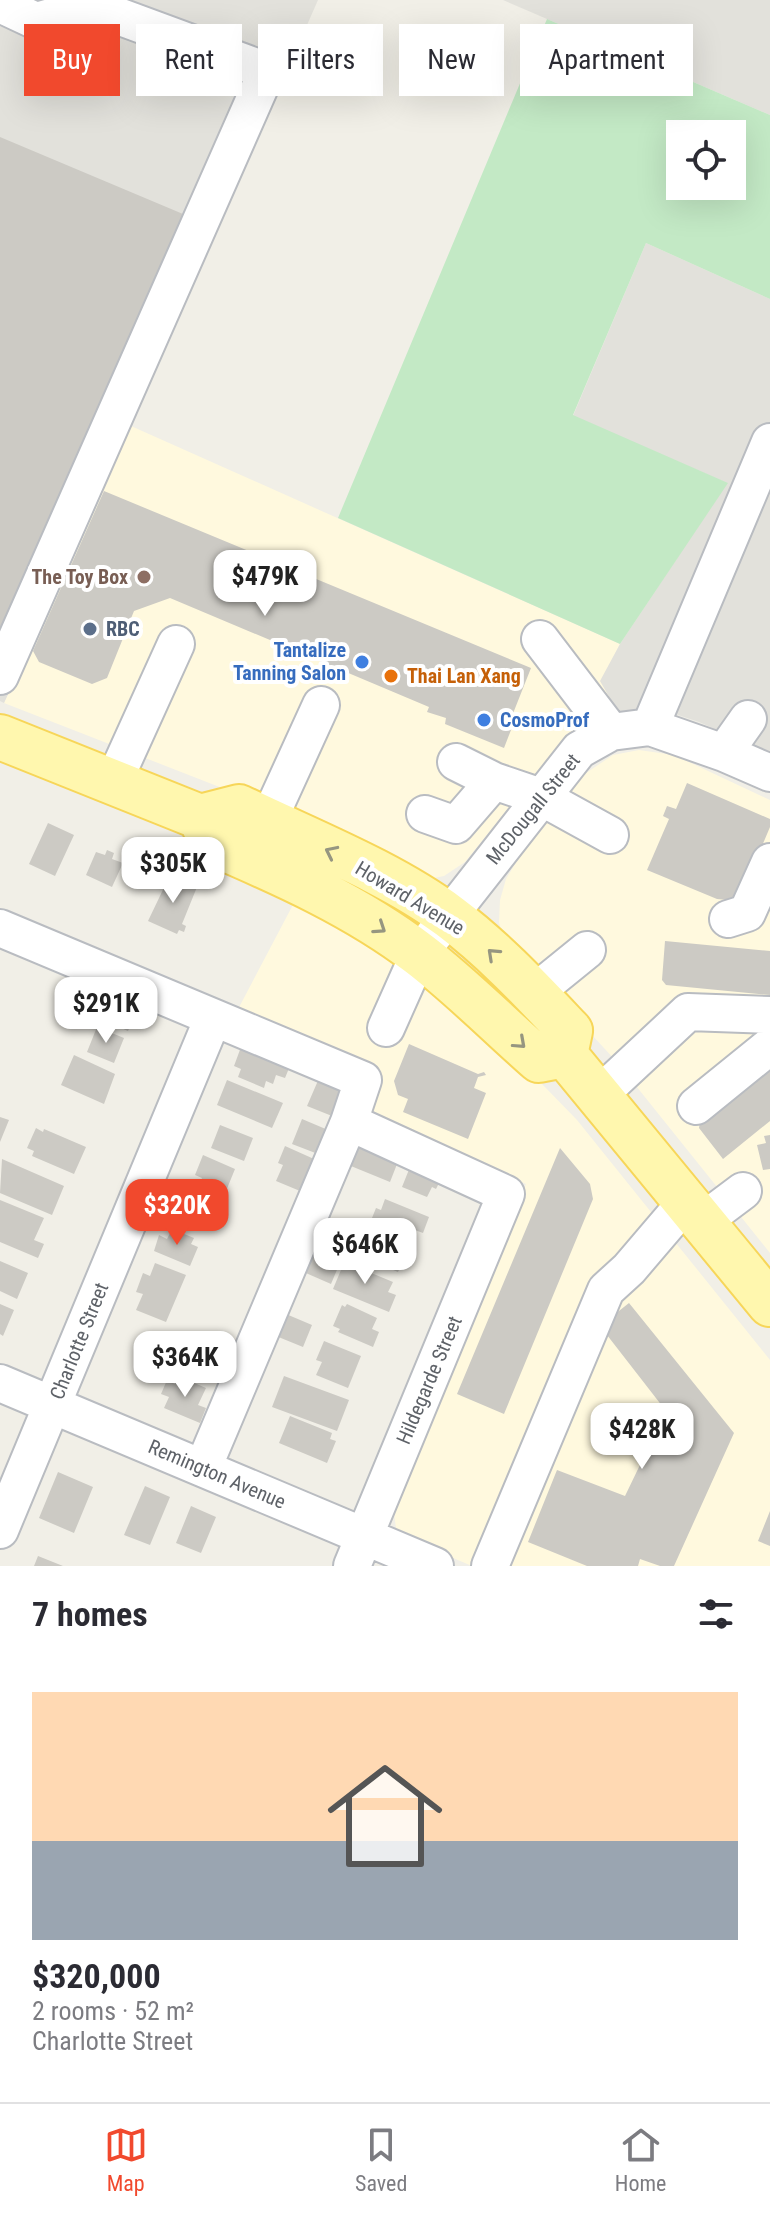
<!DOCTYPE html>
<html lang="en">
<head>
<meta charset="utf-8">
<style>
	:root { --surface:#fff; --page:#f7f7f7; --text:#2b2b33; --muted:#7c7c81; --line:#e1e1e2; --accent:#f1492d }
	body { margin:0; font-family:"Roboto Condensed",sans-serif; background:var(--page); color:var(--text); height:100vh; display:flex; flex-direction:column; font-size:30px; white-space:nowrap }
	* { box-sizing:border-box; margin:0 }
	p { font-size:26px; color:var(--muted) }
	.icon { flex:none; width:44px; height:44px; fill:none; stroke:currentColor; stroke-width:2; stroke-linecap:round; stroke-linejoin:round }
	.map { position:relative; height:1566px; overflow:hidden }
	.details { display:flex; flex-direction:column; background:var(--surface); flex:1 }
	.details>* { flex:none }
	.hud { position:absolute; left:24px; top:24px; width:722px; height:72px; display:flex; gap:16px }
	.controls { position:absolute; left:666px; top:120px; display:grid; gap:16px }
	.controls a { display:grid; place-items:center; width:80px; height:80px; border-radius:0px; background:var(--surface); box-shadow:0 8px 32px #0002; font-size:40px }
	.price { position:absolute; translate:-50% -68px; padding:0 18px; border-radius:16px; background:#fff; color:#222; font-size:26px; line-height:52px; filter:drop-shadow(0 2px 4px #0008) }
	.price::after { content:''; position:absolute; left:50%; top:48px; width:24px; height:18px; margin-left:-12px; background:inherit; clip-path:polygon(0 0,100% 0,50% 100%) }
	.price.current { background:var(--accent); color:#fff }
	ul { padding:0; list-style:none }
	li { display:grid; align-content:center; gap:16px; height:424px; padding:0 32px }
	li+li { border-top:2px solid var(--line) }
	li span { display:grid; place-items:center; height:248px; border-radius:0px; color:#555 }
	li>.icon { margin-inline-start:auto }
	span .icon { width:144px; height:144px; fill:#fffc; stroke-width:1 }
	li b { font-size:34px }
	h2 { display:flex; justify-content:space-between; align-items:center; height:96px; padding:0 32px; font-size:34px }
	.pill { padding:0 28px; border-radius:0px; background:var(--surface); box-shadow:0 8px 32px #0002; font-size:28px; line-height:72px }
	.pill.current { background:var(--accent); color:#fff }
	.tab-bar { display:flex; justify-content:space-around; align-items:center; height:112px; border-top:2px solid var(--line); background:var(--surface); font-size:22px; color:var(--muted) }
	.tab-bar a { display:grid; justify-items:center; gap:4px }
	.tab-bar .current { color:var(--accent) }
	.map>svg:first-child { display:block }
	.commercial { fill:#fff9de }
	.industrial { fill:#e2e1db }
	.green { fill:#c3e9c5; fill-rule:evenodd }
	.building { fill:#cccac4 }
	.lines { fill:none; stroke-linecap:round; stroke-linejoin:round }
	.minor-casing { stroke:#b9bcc1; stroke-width:40 }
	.major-casing { stroke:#f7d659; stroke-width:48 }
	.minor { stroke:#fff; stroke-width:36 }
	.major { stroke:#fff7ae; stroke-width:44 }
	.oneway { stroke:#969680 }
	.education-dot { fill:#8d6e63; stroke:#fff; stroke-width:3 }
	.service-dot { fill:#5c6f8a; stroke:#fff; stroke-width:3 }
	.shop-dot { fill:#3f7fe0; stroke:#fff; stroke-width:3 }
	.food-dot { fill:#e8710a; stroke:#fff; stroke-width:3 }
	.labels { text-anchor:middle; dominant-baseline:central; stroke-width:8; stroke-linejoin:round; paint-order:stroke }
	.education-label { font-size:20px; font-weight:bold; fill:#785e54; stroke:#fff; text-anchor:end }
	.service-label { font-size:20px; font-weight:bold; fill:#4e5e75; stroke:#fff; text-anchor:start }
	.shop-label { font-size:20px; font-weight:bold; fill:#366cbe; stroke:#fff; text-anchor:end }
	.food-label { font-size:20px; font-weight:bold; fill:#c56008; stroke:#fff; text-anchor:start }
	.street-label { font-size:20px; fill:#5e6268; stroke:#fff }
</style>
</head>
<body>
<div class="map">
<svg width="770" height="1566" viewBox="0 0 770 1566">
	<rect width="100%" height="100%" fill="#f1efe7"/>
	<path class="commercial" d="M131 426 620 644 601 681 619 714 584 725 563 740 465 862 444 876 424 880 289 814 4 703Z
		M639 750 674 755 770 800V1253L616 1061 506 942 499 923 500 900 506 879 521 854 583 775 613 755Z
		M296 899 417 971 509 1050 577 1120 770 1360V1566H472L413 1541 396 1528 393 1506 526 1184 359 1110 235 1015Z"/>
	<path class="industrial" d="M0 0H318L131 426 4 703 0 701Z
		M503 0H770V115L547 19Z
		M646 243 770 299V753L699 722 660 709 619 714 600 681 620 644 727 483 573 416Z"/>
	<path class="green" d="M547 19 770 115V299L646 243 573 415 728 483 620 644 338 518ZM680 134H732V186H680Z"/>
	<path class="building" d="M0 137 183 214 0 651Z
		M104 491 531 668 512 716 516 717 504 748 445 724 446 718 427 712 429 707 170 598 134 611 107 678 92 684 39 662 33 651Z
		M687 783 770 819V827L739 901 717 899 647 870 669 819 663 816 667 806 676 809Z
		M48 823 74 835 55 876 29 864Z
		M107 850 114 853 112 859 123 863 112 887 86 875 96 852 105 855Z
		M170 875 197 887 182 924 186 926 184 932 179 930 177 934 148 921Z
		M665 941 770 951V995L666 985 662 980Z
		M97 985 140 1003 128 1031 114 1025 112 1028 82 1015 86 1006 81 1004 88 989 94 992Z
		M97 1027 124 1038 114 1063 87 1052Z
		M409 1044 478 1074 484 1072 486 1075 478 1077 474 1088 486 1093 468 1139 403 1112 408 1099 398 1095 394 1081Z
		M241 1047 292 1061 285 1078 276 1075 273 1084 266 1081 264 1088 238 1077 241 1069 234 1066Z
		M74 1055 115 1074 104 1104 61 1085Z
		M770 1064V1121L723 1159 699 1128 700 1122Z
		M320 1076 344 1086 332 1116 307 1106Z
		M227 1080 283 1103 272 1128 217 1105Z
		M0 1117 9 1120 0 1142Z
		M302 1119 328 1130 318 1154 292 1144Z
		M220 1125 253 1138 244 1161 211 1148Z
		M36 1128 43 1132 44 1129 86 1147 74 1174 32 1156 34 1151 27 1148Z
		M770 1135V1169L763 1170 757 1145 766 1143 764 1136Z
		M355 1142 399 1159 390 1182 346 1164Z
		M285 1146 314 1159 300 1191 276 1181 283 1165 278 1163Z
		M560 1148 590 1184 593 1199 504 1414 457 1394Z
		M203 1155 235 1169 224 1196 199 1185 202 1178 195 1175Z
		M414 1157 440 1181 436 1189 432 1187 427 1197 402 1187Z
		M2 1159 64 1186 52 1215 0 1193Z
		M186 1197 220 1212 215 1223 207 1220 202 1230 177 1218 181 1209 177 1208 180 1202 184 1203Z
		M385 1199 429 1217 423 1233 415 1230 413 1235 372 1218 376 1208 381 1210Z
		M0 1200 44 1218 34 1240 44 1244 38 1258 0 1242Z
		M172 1229 194 1238 191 1244 198 1247 190 1266 154 1251 159 1235 167 1239Z
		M371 1231 409 1247 398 1272 360 1256Z
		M312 1240 344 1253 331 1284 299 1270Z
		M346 1258 365 1266 364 1270 393 1282 388 1292 396 1295 389 1312 333 1289Z
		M0 1261 28 1273 17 1299 0 1291Z
		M155 1263 186 1275 166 1322 136 1310 143 1294 136 1292 143 1273 150 1276Z
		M629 1303 734 1433 674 1566H660L640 1559 638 1566H587L528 1542 557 1470 625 1496 666 1411 600 1326Z
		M0 1304 14 1310 3 1336 0 1334Z
		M347 1304 377 1318 372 1329 379 1332 373 1347 338 1332 340 1329 333 1326 342 1305 345 1307Z
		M286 1314 312 1325 303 1347 276 1336Z
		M324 1341 361 1356 348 1388 316 1375 322 1362 316 1360Z
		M178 1376 206 1388 198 1405 206 1408 200 1423 164 1408 169 1397 161 1394 167 1380 175 1384Z
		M284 1376 349 1400 337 1431 272 1407Z
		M290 1416 332 1433 330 1439 336 1441 327 1463 279 1443Z
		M58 1472 93 1487 74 1533 39 1518Z
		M145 1486 170 1497 150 1545 124 1535Z
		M191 1506 216 1517 201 1553 176 1543Z
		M770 1511V1546L758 1541Z
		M38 1556 63 1566H34Z"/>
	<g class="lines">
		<g class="minor-casing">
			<path id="minor" d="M0 4 36 21 91 6 267 71 0 676
				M540 639 611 732
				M650 727 770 442
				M724 753 748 719
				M456 762 494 781 541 797 610 835
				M113 783 176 644
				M425 814 456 825 494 781
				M268 821 321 705
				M728 919 747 913 770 862
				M0 928 363 1080 349 1122 506 1194 352 1566
				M534 993 587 950
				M386 1028 419 954 579 750 611 732 650 727 724 753 770 773
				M599 1095 688 1012 770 1015
				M696 1106 770 1046
				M703 1221 743 1191
				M0 1383 435 1566
				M203 1468 349 1122
				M0 1530 213 1018
				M490 1566 606 1290 629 1269 687 1201"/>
		</g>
		<g class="major-casing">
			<path id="major" d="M0 737 200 817 239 807C307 840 390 872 450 917 494 950 532 991 570 1031L565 1055
				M200 817 212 843C284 874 356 906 419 954 461 986 499 1025 539 1060L565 1055
				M565 1055 770 1304"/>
		</g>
		<use href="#minor" class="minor"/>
		<use href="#major" class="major"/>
	</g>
	<defs><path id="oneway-chevron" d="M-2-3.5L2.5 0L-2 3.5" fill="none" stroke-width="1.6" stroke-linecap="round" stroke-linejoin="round" transform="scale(2)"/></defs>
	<g class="oneway">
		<use href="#oneway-chevron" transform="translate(331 852) rotate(-154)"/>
		<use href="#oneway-chevron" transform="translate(380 928) rotate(34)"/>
		<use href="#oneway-chevron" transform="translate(493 954) rotate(-137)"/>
		<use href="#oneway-chevron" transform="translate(520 1043) rotate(42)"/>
	</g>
	<circle class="education-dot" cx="144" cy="577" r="8"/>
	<circle class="service-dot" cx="90" cy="629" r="8"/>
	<g class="shop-dot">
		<circle cx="362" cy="662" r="8"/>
		<circle cx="484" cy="720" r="8"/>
	</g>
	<circle class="food-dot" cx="391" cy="676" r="8"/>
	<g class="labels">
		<g class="education-label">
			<text x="128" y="577">The Toy Box</text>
		</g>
		<g class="service-label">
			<text x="106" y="629">RBC</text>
		</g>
		<g class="shop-label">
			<text x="346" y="650">Tantalize<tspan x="346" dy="23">Tanning Salon</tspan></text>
			<text x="500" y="720" text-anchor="start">CosmoProf</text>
		</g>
		<g class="food-label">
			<text x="407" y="676">Thai Lan Xang</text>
		</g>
		<g class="street-label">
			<text transform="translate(533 809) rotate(-51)">McDougall Street</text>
			<text transform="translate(410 898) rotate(31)">Howard Avenue</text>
			<text transform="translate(79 1341) rotate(-68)">Charlotte Street</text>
			<text transform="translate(429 1380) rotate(-67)">Hildegarde Street</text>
			<text transform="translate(217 1474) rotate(23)">Remington Avenue</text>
		</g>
	</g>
</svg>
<div class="controls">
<a><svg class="icon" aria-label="locate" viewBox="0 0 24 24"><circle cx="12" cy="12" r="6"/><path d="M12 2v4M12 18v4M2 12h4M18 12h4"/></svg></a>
</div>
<b class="price" style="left:265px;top:618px">$479K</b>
<b class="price" style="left:173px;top:905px">$305K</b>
<b class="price" style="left:106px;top:1045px">$291K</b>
<b class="price current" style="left:177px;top:1247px">$320K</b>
<b class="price" style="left:365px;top:1286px">$646K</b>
<b class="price" style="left:185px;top:1399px">$364K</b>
<b class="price" style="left:642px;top:1471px">$428K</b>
<div class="hud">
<a class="pill current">Buy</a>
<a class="pill">Rent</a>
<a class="pill">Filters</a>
<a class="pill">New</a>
<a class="pill">Apartment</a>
</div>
</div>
<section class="details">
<h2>7 homes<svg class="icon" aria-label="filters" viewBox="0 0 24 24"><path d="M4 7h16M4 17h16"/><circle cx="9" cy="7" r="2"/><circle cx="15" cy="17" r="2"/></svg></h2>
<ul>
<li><span style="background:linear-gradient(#ffd9b3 60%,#9aa5b1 0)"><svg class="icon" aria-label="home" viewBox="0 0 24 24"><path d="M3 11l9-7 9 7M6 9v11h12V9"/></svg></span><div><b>$320,000</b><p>2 rooms · 52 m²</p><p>Charlotte Street</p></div></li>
</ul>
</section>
<nav class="tab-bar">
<a class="current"><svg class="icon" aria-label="map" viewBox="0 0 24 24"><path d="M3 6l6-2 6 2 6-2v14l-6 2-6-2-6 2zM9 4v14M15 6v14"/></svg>Map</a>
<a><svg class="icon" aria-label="saved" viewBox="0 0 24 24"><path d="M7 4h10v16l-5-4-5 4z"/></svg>Saved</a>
<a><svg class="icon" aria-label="home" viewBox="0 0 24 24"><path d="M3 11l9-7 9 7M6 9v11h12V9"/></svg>Home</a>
</nav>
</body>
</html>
